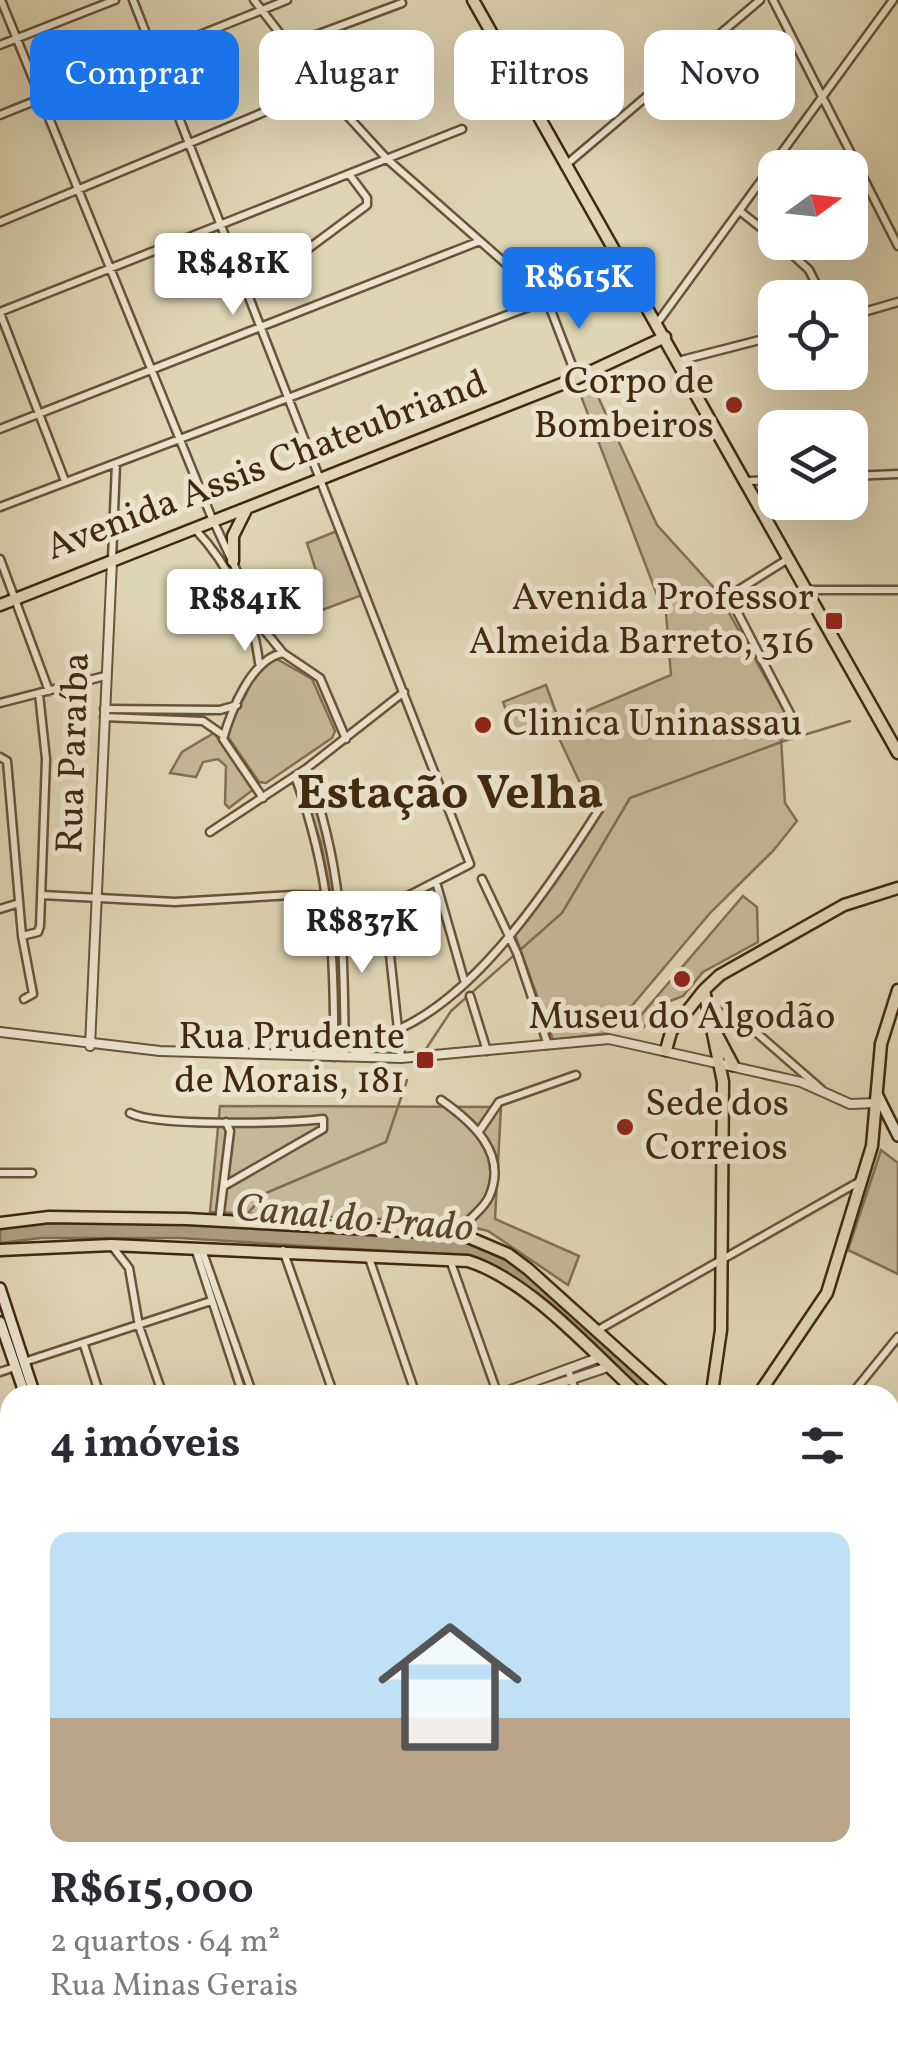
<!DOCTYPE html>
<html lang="pt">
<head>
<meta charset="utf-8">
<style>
	:root { --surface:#fff; --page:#f7f7f7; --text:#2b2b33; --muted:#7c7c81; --accent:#1a73e8 }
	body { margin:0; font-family:Vollkorn,serif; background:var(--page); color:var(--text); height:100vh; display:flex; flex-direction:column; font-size:38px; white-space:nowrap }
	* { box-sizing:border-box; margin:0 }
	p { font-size:32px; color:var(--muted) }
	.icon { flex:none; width:55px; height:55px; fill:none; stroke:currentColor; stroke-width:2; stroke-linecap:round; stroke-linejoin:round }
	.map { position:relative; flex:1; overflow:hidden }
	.sheet { position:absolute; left:0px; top:1385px; width:900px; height:672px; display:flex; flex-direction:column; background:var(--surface); border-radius:30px 30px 0 0; box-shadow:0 10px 40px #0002 }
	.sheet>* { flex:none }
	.guide { position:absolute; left:30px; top:30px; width:840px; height:90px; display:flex; gap:20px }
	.needle { width:65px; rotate:75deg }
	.fabs { position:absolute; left:758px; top:150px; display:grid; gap:20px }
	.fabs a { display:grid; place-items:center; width:110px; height:110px; border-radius:20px; background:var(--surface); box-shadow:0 10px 40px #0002; font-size:50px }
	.price { position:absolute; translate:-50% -85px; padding:0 22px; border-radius:10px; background:#fff; color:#222; font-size:32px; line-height:65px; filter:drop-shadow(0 2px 5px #0008) }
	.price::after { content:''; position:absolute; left:50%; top:60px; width:30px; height:22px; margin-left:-15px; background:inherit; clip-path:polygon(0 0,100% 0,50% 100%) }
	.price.current { background:var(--accent); color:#fff }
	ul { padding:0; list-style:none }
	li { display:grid; align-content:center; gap:20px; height:530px; padding:0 50px }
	li span { display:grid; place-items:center; height:310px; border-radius:20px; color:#555 }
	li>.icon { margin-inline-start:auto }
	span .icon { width:180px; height:180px; fill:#fffc; stroke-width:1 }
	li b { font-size:42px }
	h2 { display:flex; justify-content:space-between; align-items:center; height:120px; padding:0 50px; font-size:42px }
	.chip { padding:0 35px; border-radius:20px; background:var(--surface); box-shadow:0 10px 40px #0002; font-size:35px; line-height:90px }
	.chip.current { background:var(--accent); color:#fff }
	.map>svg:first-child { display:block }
	.green { fill:#c3b898; stroke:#827052; stroke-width:2.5 }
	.water { fill:#a99b7b; stroke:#806d4f; stroke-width:2.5 }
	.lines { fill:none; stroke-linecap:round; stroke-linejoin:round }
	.stream { stroke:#806d4f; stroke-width:2.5 }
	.minor-casing { stroke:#695437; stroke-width:11 }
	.tertiary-casing { stroke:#695437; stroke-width:12 }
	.secondary-casing { stroke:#42290d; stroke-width:14 }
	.primary-casing { stroke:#42290d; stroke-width:15 }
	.minor { stroke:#eae4ce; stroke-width:6 }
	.tertiary { stroke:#eae4ce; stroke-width:8 }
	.secondary { stroke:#eae4ce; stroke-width:9 }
	.primary { stroke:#ded5b4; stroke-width:10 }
	.poi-dot { fill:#8f2418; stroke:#eae4ce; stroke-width:4 }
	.labels { text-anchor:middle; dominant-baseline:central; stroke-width:10; stroke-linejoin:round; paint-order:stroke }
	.poi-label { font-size:38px; fill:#42290d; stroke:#eae4ce; text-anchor:end }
	.street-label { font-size:38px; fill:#42290d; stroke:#eae4ce }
	.water-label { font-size:40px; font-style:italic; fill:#5c4628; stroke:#eae4ce }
	.district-label { font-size:48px; font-weight:bold; fill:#42290d; stroke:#eae4ce }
</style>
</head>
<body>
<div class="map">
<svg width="898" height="2056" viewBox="0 0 898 2056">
	<rect width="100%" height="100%" fill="#ded5b4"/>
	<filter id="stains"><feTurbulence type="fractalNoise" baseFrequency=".002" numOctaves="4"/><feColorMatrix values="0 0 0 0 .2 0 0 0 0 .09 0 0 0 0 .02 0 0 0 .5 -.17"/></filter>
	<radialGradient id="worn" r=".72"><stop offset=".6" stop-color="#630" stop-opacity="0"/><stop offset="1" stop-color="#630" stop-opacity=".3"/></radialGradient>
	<path class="green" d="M589 377 657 525 716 590 795 730 781 739 785 803 797 821 773 851 710 913 609 1033 553 1040 515 935 604 801 579 781 553 725 671 675 665 601 659 600 576 383Z
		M337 531 362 595 272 629 262 606 269 609 289 602 293 612 315 604 312 594 322 589 307 543Z
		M275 658 312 679 335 731 332 738 266 783 259 782 226 734 257 672Z
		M546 685 557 715 514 733 503 702Z
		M214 733 254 789 229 808 225 804 226 766 218 759 203 762 196 777 170 773 182 752Z
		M306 771 339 895H331L321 843 298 778Z
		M743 896 757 907 758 942 703 972 683 996 665 1003 640 1031 629 1029Z
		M220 1106 501 1107 495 1219 579 1256 568 1285 488 1231 452 1222 210 1212Z
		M881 1150 898 1163V1274L848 1250Z"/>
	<path class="water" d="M36 1221 206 1223 463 1238C542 1272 601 1338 663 1395H646L490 1267 466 1256 180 1238H41L0 1243V1226Z"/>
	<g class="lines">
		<path class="stream" d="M424 1052 451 1011 562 913 630 798 784 741 850 721
			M247 1214 266 1193 386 1142 407 1080
			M890 1559 898 1562"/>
		<g class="minor-casing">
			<path id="minor" d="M1 0 211 516 265 631 283 653
				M254 0 322 88 387 159 547 300 577 378
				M773 0 898 246
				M0 45 115 0
				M289 45 402 3
				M0 115 287 0
				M567 164 760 0
				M741 212 775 239
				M0 222 322 88
				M779 242 809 270 823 298
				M289 263 367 205V198L349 174
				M0 312 462 129
				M0 313 65 481
				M850 316 898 302
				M658 322 893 0
				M678 361 775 336
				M0 429 480 241
				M850 476 898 474
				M746 481 775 480
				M0 507 547 300
				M195 529C228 564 254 614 259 663
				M0 559 49 691
				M112 559 116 464
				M788 559 729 596 798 729
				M807 590H898
				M0 703 105 676
				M104 709 220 710 237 705
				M104 717 203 721 223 735
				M0 757 7 761 22 936 38 932 40 926 46 759 39 694
				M307 768C345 874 343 947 345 1057
				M295 776C331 875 335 952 334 1057
				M263 798 223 739C231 711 251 659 283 653L320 678 346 739
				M210 832 307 768 404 692
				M482 879 517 953 548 1045
				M436 882 464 980
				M42 895 175 902 292 895 406 897 470 864 133 0
				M384 898 401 1058
				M0 909 16 904
				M22 936 33 994 24 999
				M470 996 487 1051
				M726 1006 821 1089
				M399 1029C480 993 553 882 600 808
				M441 1100C471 1121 509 1153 489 1197 482 1212 466 1218 461 1234
				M130 1113C156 1127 289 1123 323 1119V1129L224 1186
				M480 1130 499 1102 576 1075
				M0 1173H32
				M219 1221 230 1131 226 1122
				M112 1246 129 1268 139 1326 163 1395
				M195 1248 243 1395
				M202 1250 253 1395
				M283 1250 334 1395
				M368 1255 416 1395
				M450 1260 498 1395
				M598 1330 862 1180
				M84 1345 100 1395
				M24 1362 211 1301
				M568 1370 577 1395
				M0 1372 15 1367
				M851 1395 898 1337
				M0 1609 10 1638
				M890 1659 898 1654
				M890 1703 898 1742
				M890 1813 898 1811
				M0 1918 10 1945
				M890 1923 898 1928
				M0 2038 10 2032
				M373 2048 377 2056
				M479 2048 491 2056
				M579 2048 580 2050
				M626 2048 638 2056
				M776 2048 788 2056
				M149 2056 158 2048
				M287 2056 302 2048
				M608 2056 614 2048
				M746 2056 752 2048"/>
		</g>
		<g class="tertiary-casing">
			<path id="tertiary" d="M0 1032 160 1051 401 1058 609 1039 801 1082 850 1104 876 1103
				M90 1046 112 561
				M497 1395 598 1358
				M524 1395 608 1367
				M0 1560 10 1557
				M0 1575 10 1572
				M890 2042 898 2031
				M880 2056 886 2048
				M891 2056 898 2046"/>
		</g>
		<g class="secondary-casing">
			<path id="secondary" d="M877 1094 898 1136
				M0 1288 35 1395
				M0 1322 25 1395
				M0 1847 10 1844
				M890 1893 898 1892
				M890 1900H898
				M239 2048 242 2056
				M249 2048 252 2056
				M430 2056 446 2048
				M450 2056 465 2048"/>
		</g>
		<g class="primary-casing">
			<path id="primary" d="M473 0 898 753
				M233 561V536L247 508
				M0 605 577 378 665 337
				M714 1029 733 1065
				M666 1050 671 1032 703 991
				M0 1223 49 1217 187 1219 461 1234 508 1254 528 1269 668 1395
				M0 1250 111 1245 468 1261C529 1280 592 1352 639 1395
				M712 1392 721 1330 723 1082 704 990 720 975 844 905 898 888
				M700 1395H732
				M758 1395 827 1293 872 1146 881 1044 898 990
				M890 1546 898 1549
				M890 1569 898 1573"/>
		</g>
		<use href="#minor" class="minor"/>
		<use href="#tertiary" class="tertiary"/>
		<use href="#secondary" class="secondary"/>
		<use href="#primary" class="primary"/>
	</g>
	<g class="poi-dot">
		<circle cx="734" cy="405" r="10"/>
		<rect x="824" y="611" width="20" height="20" rx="5"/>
		<circle cx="483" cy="725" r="10"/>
		<circle cx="682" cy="979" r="10"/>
		<rect x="415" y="1050" width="20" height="20" rx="5"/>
		<circle cx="625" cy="1127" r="10"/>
	</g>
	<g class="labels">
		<g class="poi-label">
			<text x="714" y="383">Corpo de<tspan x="714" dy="44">Bombeiros</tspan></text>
			<text x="814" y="599">Avenida Professor<tspan x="814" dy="44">Almeida Barreto, 316</tspan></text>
			<text x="503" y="725" text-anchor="start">Clinica Uninassau</text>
			<text x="682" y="1018" text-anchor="middle">Museu do Algodão</text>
			<text x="405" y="1038">Rua Prudente<tspan x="405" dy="44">de Morais, 181</tspan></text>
			<text x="645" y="1105" text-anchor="start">Sede dos<tspan x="645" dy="44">Correios</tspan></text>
		</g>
		<g class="street-label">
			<text transform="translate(267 467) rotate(-21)">Avenida Assis Chateubriand</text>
			<text transform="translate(75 753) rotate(-88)">Rua Paraíba</text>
		</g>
		<g class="water-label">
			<text transform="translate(354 1220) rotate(5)">Canal do Prado</text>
		</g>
		<g class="district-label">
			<text x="450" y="795">Estação Velha</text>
		</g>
	</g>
	<rect width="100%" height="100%" filter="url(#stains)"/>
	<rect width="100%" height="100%" fill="url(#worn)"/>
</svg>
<div class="fabs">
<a><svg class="needle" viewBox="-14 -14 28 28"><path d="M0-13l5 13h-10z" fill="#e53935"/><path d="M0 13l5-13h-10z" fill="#7c7c81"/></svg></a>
<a><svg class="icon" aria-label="locate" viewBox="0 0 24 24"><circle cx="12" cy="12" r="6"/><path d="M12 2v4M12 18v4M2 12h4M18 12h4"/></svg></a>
<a><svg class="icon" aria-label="layers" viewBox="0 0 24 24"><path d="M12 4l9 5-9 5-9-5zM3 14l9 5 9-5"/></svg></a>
</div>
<b class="price" style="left:233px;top:318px">R$481K</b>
<b class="price current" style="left:579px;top:332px">R$615K</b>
<b class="price" style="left:245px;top:654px">R$841K</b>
<b class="price" style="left:362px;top:976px">R$837K</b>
<div class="guide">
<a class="chip current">Comprar</a>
<a class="chip">Alugar</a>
<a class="chip">Filtros</a>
<a class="chip">Novo</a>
</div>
<section class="sheet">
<h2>4 imóveis<svg class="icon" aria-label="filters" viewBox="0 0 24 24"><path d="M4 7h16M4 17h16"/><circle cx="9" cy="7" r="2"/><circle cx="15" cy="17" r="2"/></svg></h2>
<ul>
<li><span style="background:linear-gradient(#bfe0f5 60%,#b9a48a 0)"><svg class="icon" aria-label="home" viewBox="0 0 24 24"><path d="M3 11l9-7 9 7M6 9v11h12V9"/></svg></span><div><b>R$615,000</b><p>2 quartos · 64 m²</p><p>Rua Minas Gerais</p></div></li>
</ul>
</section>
</div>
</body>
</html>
